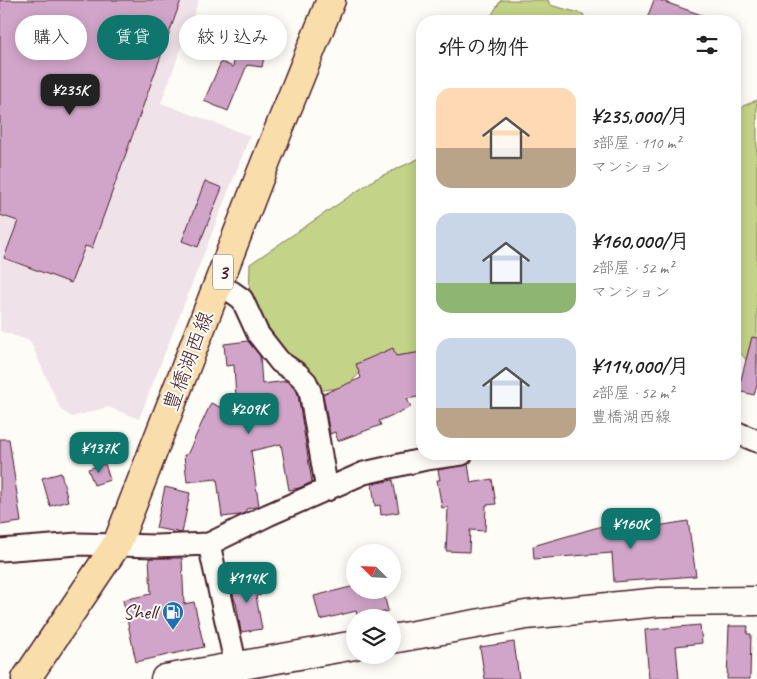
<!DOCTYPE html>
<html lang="ja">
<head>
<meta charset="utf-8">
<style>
	:root { --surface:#fff; --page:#f6f6f6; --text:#222; --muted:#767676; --accent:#0f766e }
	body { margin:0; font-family:Caveat,"Klee One",sans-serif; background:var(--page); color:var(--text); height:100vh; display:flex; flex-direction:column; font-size:19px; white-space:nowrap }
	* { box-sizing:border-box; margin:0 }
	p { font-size:16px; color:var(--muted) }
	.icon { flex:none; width:28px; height:28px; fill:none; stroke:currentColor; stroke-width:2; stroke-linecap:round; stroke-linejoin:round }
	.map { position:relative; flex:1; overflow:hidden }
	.drawer { position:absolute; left:416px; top:15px; width:325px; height:445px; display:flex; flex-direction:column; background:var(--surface); border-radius:20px; box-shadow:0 2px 12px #0003 }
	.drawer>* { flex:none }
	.top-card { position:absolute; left:15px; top:15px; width:326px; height:45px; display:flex; gap:10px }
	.needle { width:32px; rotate:294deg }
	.fabs { position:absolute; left:346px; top:544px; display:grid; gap:10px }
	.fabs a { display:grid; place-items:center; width:55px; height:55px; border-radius:50%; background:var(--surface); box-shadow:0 2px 12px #0003; font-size:25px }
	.price { position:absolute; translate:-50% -42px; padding:0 11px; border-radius:10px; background:var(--accent); color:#fff; font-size:16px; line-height:32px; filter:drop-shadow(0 1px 2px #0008) }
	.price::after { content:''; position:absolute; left:50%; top:30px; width:15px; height:11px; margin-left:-8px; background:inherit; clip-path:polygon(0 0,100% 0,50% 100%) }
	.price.active { background:#222; color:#fff }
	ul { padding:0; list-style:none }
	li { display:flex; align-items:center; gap:15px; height:125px; padding:0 20px }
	li span { display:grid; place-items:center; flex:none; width:140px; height:100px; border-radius:15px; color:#555 }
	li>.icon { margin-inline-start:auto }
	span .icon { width:60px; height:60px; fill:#fffc; stroke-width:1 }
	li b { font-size:21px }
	h2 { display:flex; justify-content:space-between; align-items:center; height:60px; padding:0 20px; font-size:21px }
	.pill { padding:0 18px; border-radius:22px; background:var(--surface); box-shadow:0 2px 12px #0003; font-size:18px; line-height:45px }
	.pill.active { background:var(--accent); color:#fff }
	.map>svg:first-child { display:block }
	.built { fill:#f0e2e9 }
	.green { fill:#c3d387; stroke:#867959 }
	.building { fill:#d1a5c9; stroke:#4a1f2b }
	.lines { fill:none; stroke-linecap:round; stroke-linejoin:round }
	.street-casing { stroke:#4a1f2b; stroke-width:25 }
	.secondary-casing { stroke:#4a1f2b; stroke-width:31 }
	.primary-casing { stroke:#4a1f2b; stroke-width:31 }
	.street { stroke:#fdfcf7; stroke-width:21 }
	.secondary { stroke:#fdfcf7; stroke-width:28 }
	.primary { stroke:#f9deab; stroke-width:28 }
	.labels { text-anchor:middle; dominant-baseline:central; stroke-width:4; stroke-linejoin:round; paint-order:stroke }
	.shield { fill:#fdfcf7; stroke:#806168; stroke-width:1 }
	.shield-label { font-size:20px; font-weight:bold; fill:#4a1f2b }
	.street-label { font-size:21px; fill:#4a1f2b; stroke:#fdfcf7 }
	.poi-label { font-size:21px; fill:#4a1f2b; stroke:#fdfcf7; text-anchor:end }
</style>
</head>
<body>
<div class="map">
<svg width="757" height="679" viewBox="0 0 757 679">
	<rect width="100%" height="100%" fill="#fdfcf7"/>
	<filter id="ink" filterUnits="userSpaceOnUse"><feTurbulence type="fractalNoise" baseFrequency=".02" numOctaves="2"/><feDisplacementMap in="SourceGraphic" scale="10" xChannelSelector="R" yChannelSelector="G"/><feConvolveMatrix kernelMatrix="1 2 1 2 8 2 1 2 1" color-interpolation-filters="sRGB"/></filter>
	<g filter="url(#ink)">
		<path class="built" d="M0 0H199L161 103 250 136 139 419 108 407 72 417 61 410 30 341 0 331Z"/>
		<path class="green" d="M501 0H548L550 5 583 14 587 21H488Z
			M757 100V365H750L735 346V115L743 106Z
			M422 157V365L404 357 367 364 347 387 316 391 249 301 250 264 375 179Z"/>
		<path class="building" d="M0 0H181L92 248 85 246 71 283 4 258 18 221 0 215Z
			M654 0H659L713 19 712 21H646Z
			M237 43 266 48 262 67 247 65 228 111 204 101 221 62 233 67Z
			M205 181 222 188 198 247 182 241Z
			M752 337 757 338V385L754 395 738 391Z
			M248 341 260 356 262 384 287 381 296 389 298 395 312 482 299 488 289 490 281 444 251 451 259 506 246 509V512L240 515 222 517 217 479 187 482 184 455H187L211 403 237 415 234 365 226 366 224 344Z
			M393 348 396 356 422 352V396L407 399 411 407 379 421 381 425 338 441 335 432 330 434 323 394 361 378 356 364Z
			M0 439H9L21 522 0 525Z
			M105 464 110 480 94 485 88 469Z
			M468 464 471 483 492 479 496 504 486 505 485 531 470 530 469 552 446 551 448 507 442 508 437 480H440L438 470Z
			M61 473 68 501 50 506 42 478Z
			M393 480 399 512 381 515 380 505 375 506 372 484Z
			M165 487 190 493 182 533 156 528Z
			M688 521 696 576 614 582 612 553 534 559 533 546 602 526 656 522 657 526Z
			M149 558H182L184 604 194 602 204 647 136 662 123 600 151 594Z
			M256 577 261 595 256 596 262 629 241 632 236 602H235L230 583Z
			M355 586V590H383L388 611 358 618 356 611 320 620 314 596Z
			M700 625 702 643 676 646 679 679H649L645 630Z
			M729 626H748L747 634H751L750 679H727Z
			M514 642 519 679H485L480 647Z"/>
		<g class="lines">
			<g class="street-casing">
				<path id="street" d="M217 286 232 292 242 299 258 334 280 362 298 374 306 382 310 391 327 490
					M735 432 757 441
					M209 544 236 666 237 679
					M0 550 78 544 156 546 209 544 268 515 364 473 426 459 462 454"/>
			</g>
			<g class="secondary-casing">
				<path id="secondary" d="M392 639 526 615 660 602 757 601
					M165 679 355 645"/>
			</g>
			<g class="primary-casing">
				<path id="primary" d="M26 679 117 544 260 176 331 0"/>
			</g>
			<use href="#street" class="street"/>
			<use href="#secondary" class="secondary"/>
			<use href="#primary" class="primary"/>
		</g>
	</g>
	<defs>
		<g id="fuel-pin" transform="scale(1.125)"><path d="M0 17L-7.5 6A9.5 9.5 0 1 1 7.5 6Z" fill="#1f6fb2" stroke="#fdfcf7"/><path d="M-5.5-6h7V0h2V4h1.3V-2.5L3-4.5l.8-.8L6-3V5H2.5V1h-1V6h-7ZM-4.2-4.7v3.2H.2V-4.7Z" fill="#fff"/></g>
	</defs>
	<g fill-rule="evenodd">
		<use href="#fuel-pin" x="173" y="612"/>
	</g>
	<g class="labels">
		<rect class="shield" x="213" y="254.5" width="20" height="35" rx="4"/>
		<g class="shield-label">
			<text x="223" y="272">3</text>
		</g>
		<g class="street-label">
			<text transform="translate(188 361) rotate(-69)">豊橋湖西線</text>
		</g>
		<g class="poi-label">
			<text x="157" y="612">Shell</text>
		</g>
	</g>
</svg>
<div class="fabs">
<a><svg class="needle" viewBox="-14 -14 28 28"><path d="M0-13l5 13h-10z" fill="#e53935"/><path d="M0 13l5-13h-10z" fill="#767676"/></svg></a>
<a><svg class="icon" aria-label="layers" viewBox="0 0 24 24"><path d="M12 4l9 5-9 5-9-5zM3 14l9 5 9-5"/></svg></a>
</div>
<b class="price active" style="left:70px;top:116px">¥235K</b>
<b class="price" style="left:249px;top:435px">¥209K</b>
<b class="price" style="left:99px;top:474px">¥137K</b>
<b class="price" style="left:631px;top:550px">¥160K</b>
<b class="price" style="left:247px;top:604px">¥114K</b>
<div class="top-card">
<a class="pill">購入</a>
<a class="pill active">賃貸</a>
<a class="pill">絞り込み</a>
</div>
<section class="drawer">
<h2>5件の物件<svg class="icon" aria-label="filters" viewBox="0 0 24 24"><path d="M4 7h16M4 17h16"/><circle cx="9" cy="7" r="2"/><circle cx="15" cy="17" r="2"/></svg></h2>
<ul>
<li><span style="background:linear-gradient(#ffd9b3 60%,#b9a48a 0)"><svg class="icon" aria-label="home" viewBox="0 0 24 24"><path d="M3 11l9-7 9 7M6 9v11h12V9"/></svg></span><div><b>¥235,000/月</b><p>3部屋 · 110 m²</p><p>マンション</p></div></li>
<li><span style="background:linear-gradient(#c9d6e8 70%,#8fb573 0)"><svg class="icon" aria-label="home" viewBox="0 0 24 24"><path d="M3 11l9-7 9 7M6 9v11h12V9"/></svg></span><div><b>¥160,000/月</b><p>2部屋 · 52 m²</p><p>マンション</p></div></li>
<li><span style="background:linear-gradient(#c9d6e8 70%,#b9a48a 0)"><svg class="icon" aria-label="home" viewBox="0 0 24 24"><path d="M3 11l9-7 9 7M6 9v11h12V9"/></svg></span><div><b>¥114,000/月</b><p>2部屋 · 52 m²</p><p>豊橋湖西線</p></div></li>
</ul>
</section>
</div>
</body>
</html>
